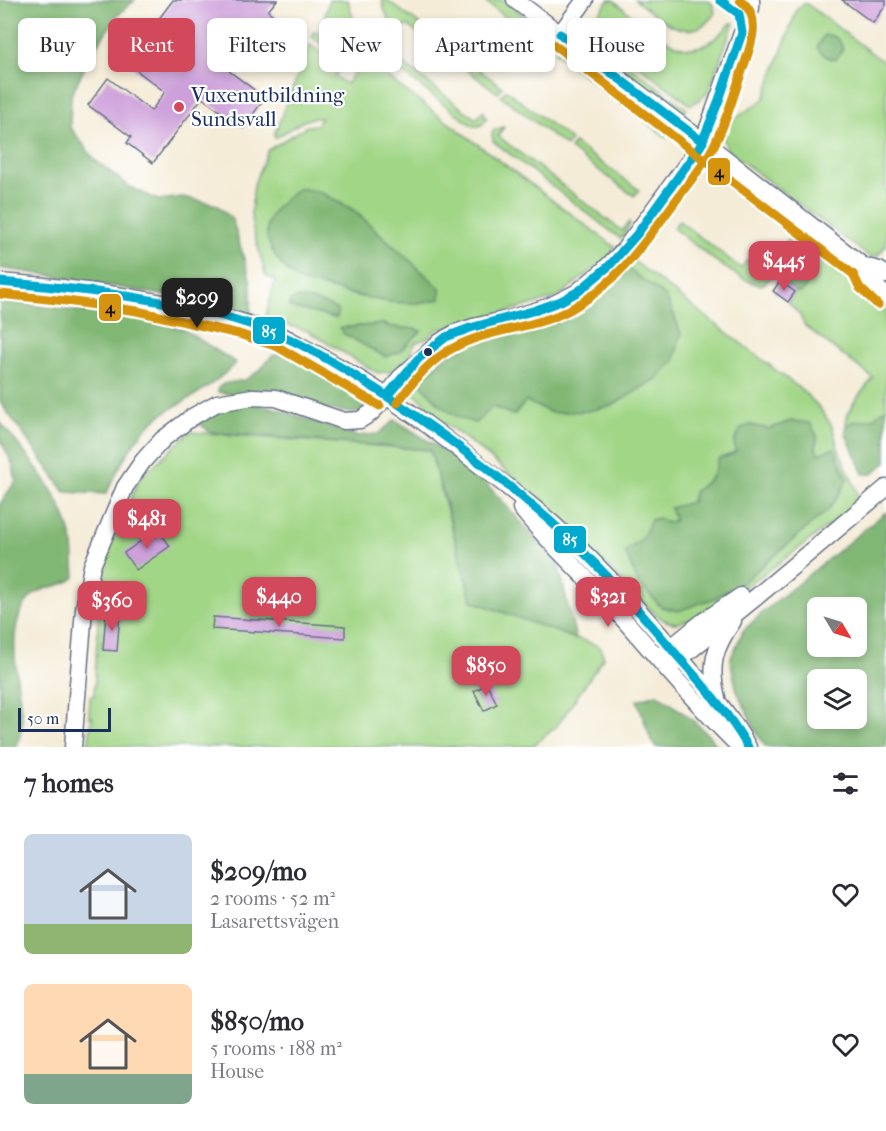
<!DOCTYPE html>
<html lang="en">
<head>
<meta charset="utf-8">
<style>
	:root { --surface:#fff; --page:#f7f7f7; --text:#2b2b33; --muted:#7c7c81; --accent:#d1495b }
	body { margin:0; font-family:"IM FELL French Canon",serif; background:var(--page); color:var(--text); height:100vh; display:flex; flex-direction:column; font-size:22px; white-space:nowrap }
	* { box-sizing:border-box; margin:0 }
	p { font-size:20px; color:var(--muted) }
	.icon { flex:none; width:33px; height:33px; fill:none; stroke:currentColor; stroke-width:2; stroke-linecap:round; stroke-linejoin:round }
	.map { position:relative; height:747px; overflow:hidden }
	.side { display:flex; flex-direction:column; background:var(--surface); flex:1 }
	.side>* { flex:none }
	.top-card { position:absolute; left:18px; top:18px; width:850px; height:54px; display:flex; gap:12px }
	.needle { width:39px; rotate:128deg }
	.buttons { position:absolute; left:807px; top:597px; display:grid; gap:12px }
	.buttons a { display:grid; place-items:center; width:60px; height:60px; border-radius:9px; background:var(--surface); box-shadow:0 3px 9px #0003; font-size:30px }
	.scale { position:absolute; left:18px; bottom:15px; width:93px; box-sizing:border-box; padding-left:6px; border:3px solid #1b2f5e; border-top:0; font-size:16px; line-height:21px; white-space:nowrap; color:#1b2f5e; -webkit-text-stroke:4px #fff; paint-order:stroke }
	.price { position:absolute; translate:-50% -51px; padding:0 14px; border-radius:12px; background:var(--accent); color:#fff; font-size:20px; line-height:39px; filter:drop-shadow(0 2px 3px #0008) }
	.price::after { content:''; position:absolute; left:50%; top:36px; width:18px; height:14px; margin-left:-9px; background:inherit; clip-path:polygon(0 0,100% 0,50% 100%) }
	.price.active { background:#222; color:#fff }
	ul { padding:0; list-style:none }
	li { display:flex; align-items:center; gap:18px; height:150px; padding:0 24px }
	li span { display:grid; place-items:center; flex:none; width:168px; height:120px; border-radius:9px; color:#555 }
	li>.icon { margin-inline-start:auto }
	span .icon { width:72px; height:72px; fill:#fffc; stroke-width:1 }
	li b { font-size:26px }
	h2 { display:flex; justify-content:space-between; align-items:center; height:72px; padding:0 24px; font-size:26px }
	.tag { padding:0 21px; border-radius:9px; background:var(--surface); box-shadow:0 3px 9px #0003; font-size:21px; line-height:54px }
	.tag.active { background:var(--accent); color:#fff }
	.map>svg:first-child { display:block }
	.green { fill:#a2d687; stroke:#5e8272; stroke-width:1.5; fill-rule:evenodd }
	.forest { fill:#81b774; stroke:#4e7369; stroke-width:1.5; fill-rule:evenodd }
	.building { fill:#cda0da }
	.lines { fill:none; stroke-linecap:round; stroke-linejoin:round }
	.minor-casing { stroke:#677188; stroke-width:19 }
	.minor { stroke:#fff; stroke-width:16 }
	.bus-1-casing { stroke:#fff; stroke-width:14 }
	.bus-2-casing { stroke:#fff; stroke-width:14 }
	.bus-1 { stroke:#00a9ce; stroke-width:9 }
	.bus-2 { stroke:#d6940e; stroke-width:9 }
	.poi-dot { fill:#d1495b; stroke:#fff; stroke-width:2 }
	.bus-dot { fill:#1b2f5e; stroke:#fff; stroke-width:2 }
	.labels { text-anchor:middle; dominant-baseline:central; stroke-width:4.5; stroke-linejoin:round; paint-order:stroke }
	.poi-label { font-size:21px; fill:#1b2f5e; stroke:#fff; text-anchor:start }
	.line-badge { stroke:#fff; stroke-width:2 }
	.badge-label { font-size:16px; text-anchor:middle; font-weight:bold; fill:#fff }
	.pale-badge-label { font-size:16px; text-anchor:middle; font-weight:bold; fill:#111 }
</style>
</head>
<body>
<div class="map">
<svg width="886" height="747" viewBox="0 0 886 747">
	<rect width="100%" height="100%" fill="#fff"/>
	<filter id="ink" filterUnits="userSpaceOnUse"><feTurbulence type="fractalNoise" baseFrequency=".0167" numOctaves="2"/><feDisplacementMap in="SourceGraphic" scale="12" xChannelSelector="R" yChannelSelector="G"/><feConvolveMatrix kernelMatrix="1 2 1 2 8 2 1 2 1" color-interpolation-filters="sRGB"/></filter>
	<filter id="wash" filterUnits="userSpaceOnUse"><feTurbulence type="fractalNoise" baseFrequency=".008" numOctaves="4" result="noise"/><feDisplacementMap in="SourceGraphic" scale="24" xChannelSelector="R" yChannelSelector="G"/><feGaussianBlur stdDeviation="1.35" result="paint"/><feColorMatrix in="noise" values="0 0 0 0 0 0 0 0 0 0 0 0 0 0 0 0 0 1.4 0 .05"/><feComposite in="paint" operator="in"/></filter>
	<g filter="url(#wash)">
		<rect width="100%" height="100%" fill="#f4ecd7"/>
		<path class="green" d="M329 0H348L355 26 350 28 322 27Z
			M382 0H387L443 42 439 49 407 25 401 32C390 23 384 14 382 0Z
			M483 0H503L539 27 538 30 543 37 541 43Z
			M609 0H614C622 9 634 16 643 24 679 51 697 61 731 23H734L707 94 691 105 578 20 581 17 591 24Z
			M635 0H707L713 5 715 13C690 49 659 18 635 0Z
			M804 4H807L886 64V246L877 256 870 257 863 252 728 151 722 136 723 130 730 122 764 99 797 9Z
			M577 26 687 109 681 116 581 40 577 33Z
			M313 32H354L360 46 382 73 615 247 609 257 556 298 444 329 439 328 429 337 415 343 409 356 394 371 378 373 372 370 308 331 265 319 275 280 266 276 253 229 251 214 254 184 268 150 307 126 316 125 321 118C306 115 289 131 275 138L274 135 310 45 341 67 335 76 346 84 357 70 312 37ZM320 192 354 210 440 288 424 303 383 301 357 296 302 281ZM296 298 312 300 334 318 289 307 290 302ZM383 324 393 328 416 329 386 357 357 341 340 328Z
			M388 37 394 42 388 52 476 119 483 111 486 118C484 125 480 127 473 126L392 65 384 58Z
			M446 45 502 87 498 93 441 51Z
			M560 47H564L672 129V132L667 138 555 53Z
			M506 90 571 140 566 146 501 96Z
			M504 127 498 136 622 231 629 222 630 225 621 239 493 141 492 134 494 130Z
			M574 143 639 190 634 196 570 149Z
			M717 162 782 212 785 220 783 223 776 222 711 173Z
			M679 221 741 268 747 260 764 264C776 256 788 236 798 232 800 232 805 231 807 231 822 236 872 291 886 305V408L872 420 852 422 846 426C846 407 862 393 873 378L805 326 799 314 788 302 795 292H802L783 264 778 277 774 274C771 277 767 282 764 284 747 290 688 239 673 228Z
			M631 259 803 391 819 407 832 426 838 448 857 491 858 500 852 508C821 531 707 622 676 623 666 623 659 617 652 611 580 540 510 465 425 410L427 404 412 392 415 382 456 344 475 334 573 302ZM627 268 672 310 681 334 552 413 526 401 514 415 493 407 474 342 558 322 610 290ZM791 421 817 436 816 448 818 454 834 448 847 479 829 509 742 583 715 598 638 582 626 553 642 539 658 518 667 523C680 517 692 506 693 493 703 483 717 477 717 461L736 451V446L750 425 769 429Z
			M190 432 430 450 472 601 599 646 604 657 557 726 531 747H88L92 717H89L90 696H94L101 565 140 478Z"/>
		<path class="forest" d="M0 0H135L116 17 93 51 71 95 70 127 95 160 130 187 158 200 183 197 217 205 232 219 251 282V316L220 305 54 276 0 268Z
			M824 35C835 35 840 39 843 49L836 59C829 60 820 53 817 47Z
			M299 188 320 192 353 210 440 288V299C400 310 360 296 322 286 316 284 309 284 303 282 285 275 261 243 268 222 272 210 288 195 299 188Z
			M801 253 810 256C810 269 810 282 802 292H795L778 277 783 264Z
			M627 268 665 296 672 310 681 334 674 361 658 378 613 405 588 411 552 413 526 401 514 415 493 407 475 423C451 417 435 402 421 383L429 372 446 358 474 342 558 322 610 290Z
			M296 298C310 300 325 302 337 310V318L289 307 290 302Z
			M0 301 142 319 183 329 236 363C223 376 208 387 192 397 176 406 159 414 146 428 129 447 117 472 106 494L65 492 0 402Z
			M383 324C398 331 409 325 421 331L399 352 386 357 344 334 340 328Z
			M284 352C310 365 351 381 368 404L361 412 353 413 218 392V388L223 384 245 380 260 370 272 356Z
			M243 403 271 407 357 436 378 434 395 420 443 450 484 481 558 563 576 639 472 601 445 500 430 450 210 432 197 421 220 408Z
			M886 408V462L873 474H863L846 434V426L852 422 872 419Z
			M791 421 810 423 817 436 816 448 818 454 834 448 847 479 840 493 829 509 742 583 715 598 678 611 661 607 638 582 625 552 642 539 651 520 658 518 667 523 675 520 670 508 692 502 693 493 712 477 719 458 729 456 736 451 734 442 741 428 750 425 769 429Z
			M0 422C30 459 64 496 73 544 74 555 74 566 75 577 66 587 45 585 33 595 1 623 20 684 22 720 23 728 19 738 17 747H0V504L16 481 13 465 0 439Z
			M886 512V747H766L760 739 737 691 730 660 743 631 763 612ZM818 608H856V646H818ZM818 680H856V718H818Z
			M657 694C680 710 701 724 718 747H656L651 740 637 700Z"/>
		<g id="blocks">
			<path class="building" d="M173 0H277L268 11 290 28 267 57 245 40 224 67 265 98 243 128 202 98 153 163 127 143 131 137 88 105 108 78 151 111 165 92 111 51 131 24 146 36Z
				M842 0H886V5L873 23Z
				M780 281 795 292 788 302 773 291Z
				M158 529 170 546 136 570 124 553Z
				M106 612 120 613 117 651 103 650Z
				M213 617 345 626V638L212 629Z
				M487 684 497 704 484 711 474 691Z"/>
		</g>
	</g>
	<g filter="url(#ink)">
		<use href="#blocks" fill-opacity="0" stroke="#677188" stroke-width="1.5"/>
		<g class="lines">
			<g class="minor-casing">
				<path id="minor" d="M515 0 717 152 863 266 879 270 886 275
					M560 34 585 0
					M863 266 869 280 886 296
					M0 282C88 289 192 303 275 333 288 338 300 346 312 352 352 373 389 397 425 423 462 451 498 479 534 508 587 551 634 604 678 656 706 688 727 709 748 747
					M521 508C545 539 574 565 600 593 647 644 690 699 740 747
					M663 654 701 623 741 596
					M672 665 755 598 886 488
					M717 698C709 665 714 648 733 621
					M73 747 84 609 92 566 125 487 143 461 163 439 192 417 217 403 253 397 276 398 344 421 360 420 371 413 387 396 400 378 440 342 455 333 473 327 509 319 548 307 576 293 603 271 624 250 703 142 751 8V0"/>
			</g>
			<use href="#minor" class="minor"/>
			<g class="bus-1-casing">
				<path id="bus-1" d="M560 34 703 142
					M0 282C92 290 188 300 275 333 307 345 347 371 376 389 442 432 514 487 572 541 609 576 642 614 675 653 701 683 728 712 748 747
					M387 396 418 359 446 337 470 328 536 310 561 301 579 291 610 265 637 234 701 145 719 100 742 33 739 14 720 0"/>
			</g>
			<g class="bus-2-casing">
				<path id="bus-2" d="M553 44 853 274 860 288 878 305
					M0 294 67 301 137 311 239 334 278 347 380 406
					M397 403C413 382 430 359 455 347 491 328 535 329 571 309 618 283 646 241 677 199 688 183 702 168 711 151 725 126 733 97 742 71 750 48 764 17 740 0"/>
			</g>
			<use href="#bus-1" class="bus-1"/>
			<use href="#bus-2" class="bus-2"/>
		</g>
	</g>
	<circle class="poi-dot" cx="179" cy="107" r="6"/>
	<circle class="bus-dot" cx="428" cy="352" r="5"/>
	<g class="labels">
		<g class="poi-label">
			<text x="191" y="95">Vuxenutbildning<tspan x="191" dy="24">Sundsvall</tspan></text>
		</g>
	</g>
	<g class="line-badge">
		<rect x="707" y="157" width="24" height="29" rx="6" fill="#d6940e"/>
		<rect x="98" y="293" width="24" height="29" rx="6" fill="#d6940e"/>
		<rect x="252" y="316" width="34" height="29" rx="6" fill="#00a9ce"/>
		<rect x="553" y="525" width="34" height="29" rx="6" fill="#00a9ce"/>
	</g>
	<g class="badge-label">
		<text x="269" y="337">85</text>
		<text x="570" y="545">85</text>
	</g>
	<g class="pale-badge-label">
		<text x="719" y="177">4</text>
		<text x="110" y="313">4</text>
	</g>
</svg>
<div class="buttons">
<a><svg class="needle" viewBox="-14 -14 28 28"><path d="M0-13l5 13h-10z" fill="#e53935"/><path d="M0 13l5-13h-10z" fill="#7c7c81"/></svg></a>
<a><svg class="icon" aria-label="layers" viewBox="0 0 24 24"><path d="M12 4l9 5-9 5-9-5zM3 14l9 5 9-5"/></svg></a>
</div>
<div class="scale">50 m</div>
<b class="price" style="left:784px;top:292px">$445</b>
<b class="price active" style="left:197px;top:329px">$209</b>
<b class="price" style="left:147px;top:550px">$481</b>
<b class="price" style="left:279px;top:628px">$440</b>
<b class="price" style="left:608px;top:628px">$321</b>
<b class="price" style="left:112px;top:632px">$360</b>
<b class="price" style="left:486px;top:697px">$850</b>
<div class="top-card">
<a class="tag">Buy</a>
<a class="tag active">Rent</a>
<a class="tag">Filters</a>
<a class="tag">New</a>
<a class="tag">Apartment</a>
<a class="tag">House</a>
</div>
</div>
<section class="side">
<h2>7 homes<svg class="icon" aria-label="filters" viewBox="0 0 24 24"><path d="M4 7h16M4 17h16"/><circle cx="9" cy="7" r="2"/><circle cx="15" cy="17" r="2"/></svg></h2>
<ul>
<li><span style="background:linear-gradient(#c9d6e8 75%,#8fb573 0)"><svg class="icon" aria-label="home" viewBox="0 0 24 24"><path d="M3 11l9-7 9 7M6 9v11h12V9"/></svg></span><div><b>$209/mo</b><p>2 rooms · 52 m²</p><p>Lasarettsvägen</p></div><svg class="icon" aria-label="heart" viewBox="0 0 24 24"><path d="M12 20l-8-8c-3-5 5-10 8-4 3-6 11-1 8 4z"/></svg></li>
<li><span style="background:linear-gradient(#ffd9b3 75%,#7fa58c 0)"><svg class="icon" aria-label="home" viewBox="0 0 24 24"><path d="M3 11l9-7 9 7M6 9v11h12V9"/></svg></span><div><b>$850/mo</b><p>5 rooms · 188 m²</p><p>House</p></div><svg class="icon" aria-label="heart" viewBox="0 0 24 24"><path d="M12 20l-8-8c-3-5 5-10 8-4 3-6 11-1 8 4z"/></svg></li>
</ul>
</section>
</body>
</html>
